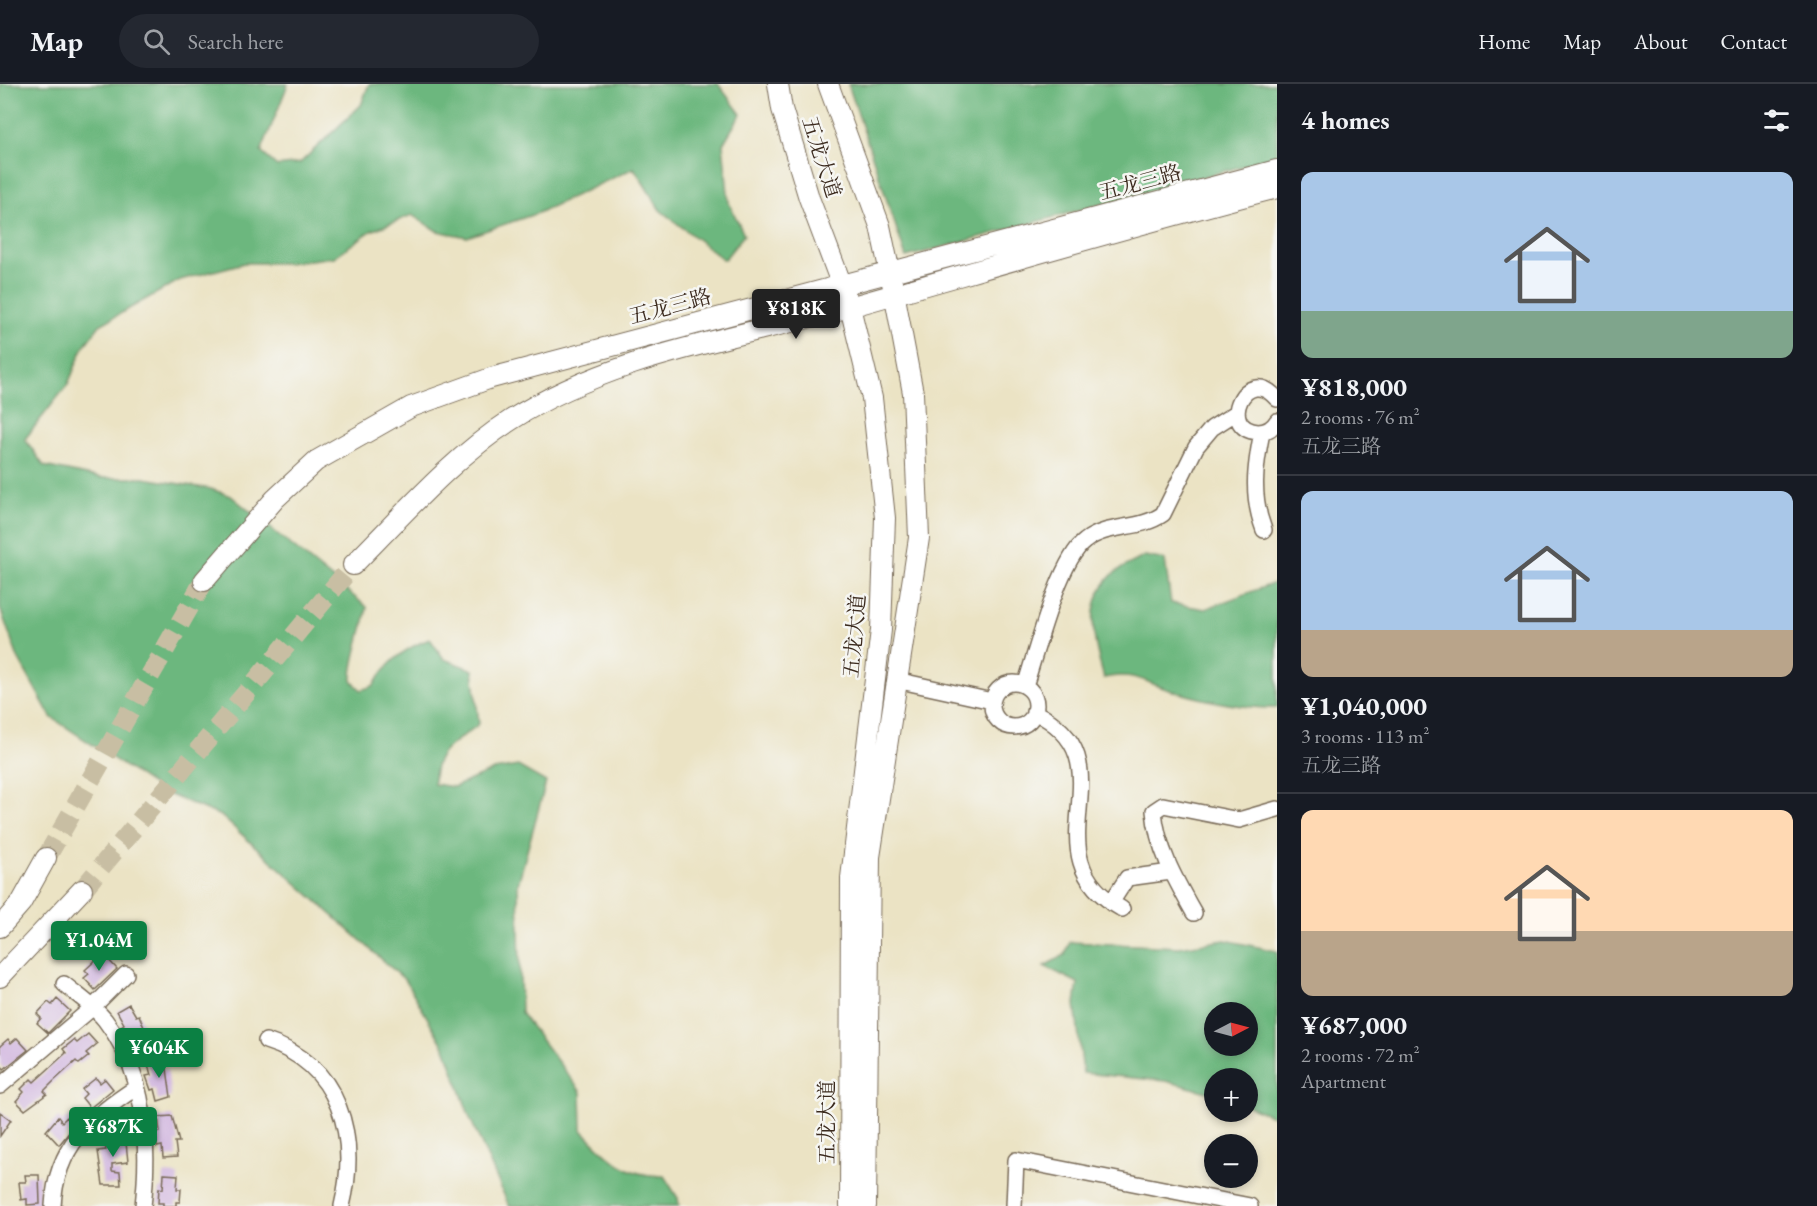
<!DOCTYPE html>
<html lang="en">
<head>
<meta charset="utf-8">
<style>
	:root { --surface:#171b24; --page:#242831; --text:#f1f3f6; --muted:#9ea1a6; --line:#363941; --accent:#0b8043 }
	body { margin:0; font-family:"EB Garamond","Noto Serif SC",serif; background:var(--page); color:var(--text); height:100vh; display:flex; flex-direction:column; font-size:22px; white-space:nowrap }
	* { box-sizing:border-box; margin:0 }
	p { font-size:20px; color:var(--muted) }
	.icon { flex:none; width:33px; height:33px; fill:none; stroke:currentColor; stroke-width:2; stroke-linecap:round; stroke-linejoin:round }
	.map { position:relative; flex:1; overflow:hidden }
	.details { display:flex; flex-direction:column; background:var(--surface); width:540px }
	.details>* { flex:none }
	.needle { width:39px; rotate:84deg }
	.fabs { position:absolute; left:1204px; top:918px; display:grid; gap:12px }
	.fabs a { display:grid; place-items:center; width:54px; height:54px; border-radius:50%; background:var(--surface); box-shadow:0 3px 9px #0003; font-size:30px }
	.price { position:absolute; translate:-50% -51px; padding:0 14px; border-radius:6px; background:var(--accent); color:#fff; font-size:20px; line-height:39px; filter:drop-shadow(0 2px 3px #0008) }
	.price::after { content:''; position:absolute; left:50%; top:36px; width:18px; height:14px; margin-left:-9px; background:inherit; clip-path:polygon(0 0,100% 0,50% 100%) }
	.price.current { background:#222; color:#fff }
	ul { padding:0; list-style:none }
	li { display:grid; align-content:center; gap:12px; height:318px; padding:0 24px }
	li+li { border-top:2px solid var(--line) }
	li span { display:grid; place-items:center; height:186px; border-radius:12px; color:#555 }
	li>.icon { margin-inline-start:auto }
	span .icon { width:108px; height:108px; fill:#fffc; stroke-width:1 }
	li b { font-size:26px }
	h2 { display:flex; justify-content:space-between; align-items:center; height:72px; padding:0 24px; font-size:26px }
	header { display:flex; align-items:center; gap:36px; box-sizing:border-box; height:84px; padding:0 30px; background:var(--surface); border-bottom:2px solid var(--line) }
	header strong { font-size:28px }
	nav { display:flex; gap:33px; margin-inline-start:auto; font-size:21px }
	.search { width:420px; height:54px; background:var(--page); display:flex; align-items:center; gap:15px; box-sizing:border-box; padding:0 21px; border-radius:33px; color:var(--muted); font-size:22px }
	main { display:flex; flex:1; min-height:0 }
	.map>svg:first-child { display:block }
	.forest { fill:#6cb77e; stroke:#54704e; stroke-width:1.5; fill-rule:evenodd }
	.building { fill:#d2b7e0 }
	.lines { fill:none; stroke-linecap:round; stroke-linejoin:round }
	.major-tunnel { stroke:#c8bea3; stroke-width:20; stroke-dasharray:20 10; stroke-linecap:butt }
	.minor-casing { stroke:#796b58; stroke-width:18 }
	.major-casing { stroke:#796b58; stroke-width:22 }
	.minor { stroke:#fff; stroke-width:15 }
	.major { stroke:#fff; stroke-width:20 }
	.labels { text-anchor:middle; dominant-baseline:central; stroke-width:5; stroke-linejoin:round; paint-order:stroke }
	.street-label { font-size:21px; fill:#3b2a1e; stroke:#f6f6f2 }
</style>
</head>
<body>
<header>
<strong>Map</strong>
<div class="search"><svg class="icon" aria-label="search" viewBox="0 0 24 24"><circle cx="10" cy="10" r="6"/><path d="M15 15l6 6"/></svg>Search here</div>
<nav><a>Home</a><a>Map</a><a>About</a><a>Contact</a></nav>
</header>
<main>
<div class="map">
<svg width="1277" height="1122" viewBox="0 0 1277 1122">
	<rect width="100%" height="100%" fill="#f6f6f2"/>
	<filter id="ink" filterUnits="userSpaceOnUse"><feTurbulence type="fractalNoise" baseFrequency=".0167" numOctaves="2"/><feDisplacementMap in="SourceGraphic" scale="12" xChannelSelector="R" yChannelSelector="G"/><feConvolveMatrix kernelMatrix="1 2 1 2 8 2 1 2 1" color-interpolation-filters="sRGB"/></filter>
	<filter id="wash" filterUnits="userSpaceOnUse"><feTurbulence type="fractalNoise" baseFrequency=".008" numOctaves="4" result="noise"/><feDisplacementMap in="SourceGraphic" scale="24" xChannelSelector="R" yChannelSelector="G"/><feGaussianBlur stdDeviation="1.35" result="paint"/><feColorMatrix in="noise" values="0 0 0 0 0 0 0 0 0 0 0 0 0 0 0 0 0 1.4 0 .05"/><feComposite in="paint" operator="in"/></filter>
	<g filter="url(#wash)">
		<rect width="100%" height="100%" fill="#ebe3c4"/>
		<path class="forest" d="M0 0H288L261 68 277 82 300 79 361 21 369 0H718L741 30 723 60 729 119 744 151 724 176 660 126 634 84 538 129 467 153 437 147 412 131 371 147 334 173 287 179H244L180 196 100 241 84 262 68 300 25 355 44 382 101 394H144L211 405 231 412 367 523C364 543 350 583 352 597L361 606 373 602C387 579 404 564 430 555L444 575 473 586 479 640C455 660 433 665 434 700L454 703 494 686 518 682 546 698 518 800 521 929 581 1008 582 1046C608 1073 625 1093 664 1092L678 1114 679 1122H509L470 1034 446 966 406 897 221 732 163 708 51 633 18 574 0 524Z
			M848 0H1277V73L906 173Z
			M1145 472 1165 476 1171 519 1205 525 1277 498V624C1243 625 1208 617 1176 608 1146 600 1137 587 1104 594 1094 560 1083 520 1112 491 1120 483 1135 478 1145 472Z
			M1225 856 1277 867V1034L1248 1022V994H1215V1010L1165 997 1083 989 1075 920 1078 899 1044 882 1065 871 1070 858 1179 863ZM1248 928V962H1215V928Z"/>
		<g id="blocks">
			<path class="building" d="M106 873 117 885 95 906 84 894 89 890 85 886 98 874 101 878Z
				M57 915 70 927 48 949 37 939 41 934 37 930 48 918 52 921Z
				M129 920 136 932 139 931 149 956 137 963 121 942 124 940 117 927Z
				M88 950 97 960 86 969 89 972 79 980 76 977 54 997 44 1007 47 1010 25 1026 16 1017 24 1008 21 1005 31 995 34 998 66 969 63 965 74 956 77 959Z
				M17 954 28 966 4 985 0 980V962L8 955 11 959Z
				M160 973 163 987 167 985 171 1013 158 1017 155 1005 151 1006 146 992 151 991 147 977Z
				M96 994 100 999 105 995 113 1005 90 1024 82 1014 86 1010 82 1005Z
				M0 1028 11 1036 0 1052Z
				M172 1032 179 1058H175L177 1073 163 1074 162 1062 157 1063 156 1048H160L158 1033Z
				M58 1033 62 1038 67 1033 75 1041 59 1061 46 1047Z
				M125 1049 128 1078 112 1080V1087L120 1088 121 1101H103L98 1067 106 1066 104 1051Z
				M164 1090 178 1091 177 1105H181L180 1118H176V1122H163V1119H158L159 1104 163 1105Z
				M25 1091H39L40 1120 27 1121V1115L21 1116 19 1098H26Z"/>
		</g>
	</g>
	<g filter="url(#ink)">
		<use href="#blocks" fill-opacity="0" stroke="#796b58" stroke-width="1.5"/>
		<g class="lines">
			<path class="major-tunnel" d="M46 774 204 497
				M82 806 353 481"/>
			<g class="minor-casing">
				<path id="minor" d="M1277 315C1246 278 1216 345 1258 348 1266 348 1273 344 1277 337
					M1262 348C1255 383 1251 412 1264 446
					M896 596 992 617
					M992 621a22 22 0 1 1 44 0a22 22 0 1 1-44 0Z
					M1025 602C1036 569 1059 476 1085 457 1108 439 1139 447 1163 430L1196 363 1212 344 1237 328
					M1034 628C1136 677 1023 770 1122 825
					M1111 819 1127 794 1171 788
					M1194 829C1176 797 1157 764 1154 727L1163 721 1239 736 1277 725
					M64 900C77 911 94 922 105 936 146 988 150 1059 143 1122
					M266 957C340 980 359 1052 342 1122
					M0 1002 92 924 126 890
					M53 1122C56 1062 90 1034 137 1003
					M1014 1122 1016 1076 1250 1122"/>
			</g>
			<g class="major-casing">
				<path id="major" d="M778 0 782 25 809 114 850 223 872 314 885 434 881 546 851 794 850 1122
					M828 0 880 142 894 208 913 309 919 454 870 773 866 1122
					M353 481C403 431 451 375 511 336 612 271 735 255 849 223 991 183 1133 141 1277 104
					M204 497 275 415 316 377 411 323 491 294 1277 86
					M0 843 21 819 46 774
					M0 893 82 806"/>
			</g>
			<use href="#minor" class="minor"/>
			<use href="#major" class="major"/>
		</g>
	</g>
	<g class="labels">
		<g class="street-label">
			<text transform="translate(822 73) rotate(72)">五龙大道</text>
			<text transform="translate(1140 98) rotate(-15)">五龙三路</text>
			<text transform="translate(670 222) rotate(-15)">五龙三路</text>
			<text transform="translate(854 552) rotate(-85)">五龙大道</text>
			<text transform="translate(826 1038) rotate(-90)">五龙大道</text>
		</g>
	</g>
</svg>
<div class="fabs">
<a><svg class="needle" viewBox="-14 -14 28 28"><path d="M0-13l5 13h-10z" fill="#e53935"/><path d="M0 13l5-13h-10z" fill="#9ea1a6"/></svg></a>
<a>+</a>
<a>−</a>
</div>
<b class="price current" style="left:796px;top:256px">¥818K</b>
<b class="price" style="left:99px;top:888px">¥1.04M</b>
<b class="price" style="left:159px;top:995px">¥604K</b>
<b class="price" style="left:113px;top:1074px">¥687K</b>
</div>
<section class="details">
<h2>4 homes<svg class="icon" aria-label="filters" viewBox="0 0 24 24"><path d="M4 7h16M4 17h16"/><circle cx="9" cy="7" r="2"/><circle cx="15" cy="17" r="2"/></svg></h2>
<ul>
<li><span style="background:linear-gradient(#a9c7e8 75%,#7fa58c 0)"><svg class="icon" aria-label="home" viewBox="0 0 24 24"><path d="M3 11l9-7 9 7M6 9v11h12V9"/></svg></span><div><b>¥818,000</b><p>2 rooms · 76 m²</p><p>五龙三路</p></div></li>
<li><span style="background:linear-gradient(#a9c7e8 75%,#b9a48a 0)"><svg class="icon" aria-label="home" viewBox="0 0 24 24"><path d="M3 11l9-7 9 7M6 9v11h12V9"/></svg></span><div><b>¥1,040,000</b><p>3 rooms · 113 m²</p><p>五龙三路</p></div></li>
<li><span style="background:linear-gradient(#ffd9b3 65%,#b9a48a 0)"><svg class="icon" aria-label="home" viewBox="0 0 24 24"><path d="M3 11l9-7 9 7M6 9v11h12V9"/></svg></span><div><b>¥687,000</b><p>2 rooms · 72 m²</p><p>Apartment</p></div></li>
</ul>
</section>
</main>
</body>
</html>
